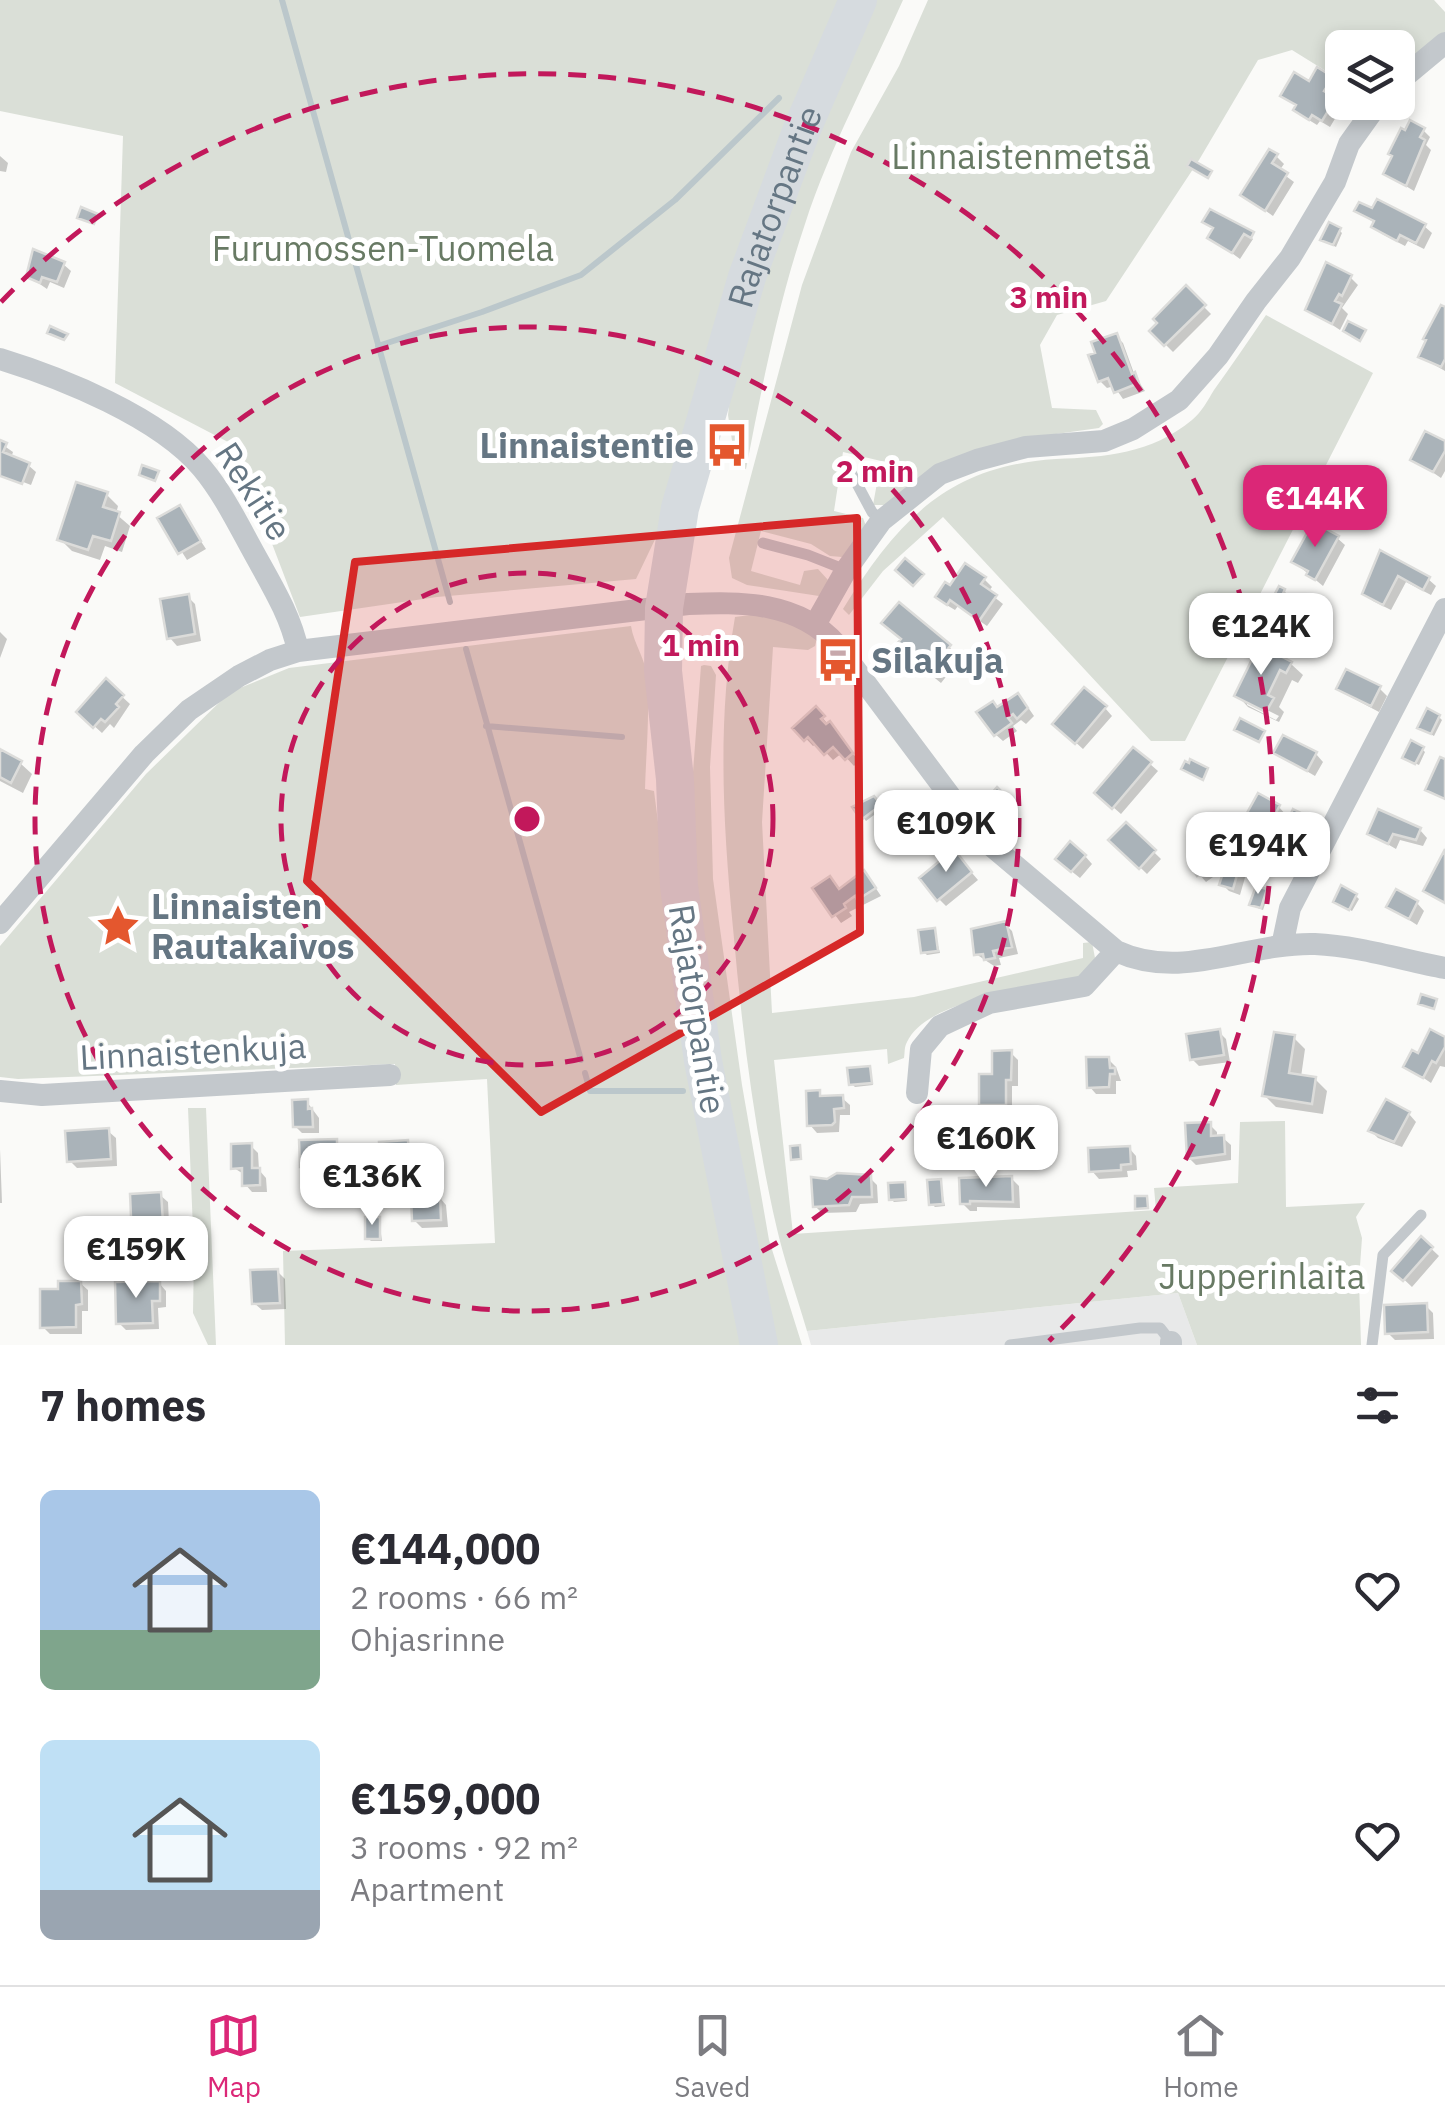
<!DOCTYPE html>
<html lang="en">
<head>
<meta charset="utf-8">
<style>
	:root { --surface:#fff; --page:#f7f7f7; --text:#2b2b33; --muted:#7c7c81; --line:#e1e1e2; --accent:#db2777 }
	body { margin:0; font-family:"IBM Plex Sans",sans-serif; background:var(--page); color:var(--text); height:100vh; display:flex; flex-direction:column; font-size:38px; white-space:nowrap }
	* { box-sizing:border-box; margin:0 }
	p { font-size:32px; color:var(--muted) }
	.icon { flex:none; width:55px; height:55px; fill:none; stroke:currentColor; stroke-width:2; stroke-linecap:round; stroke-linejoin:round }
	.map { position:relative; height:1345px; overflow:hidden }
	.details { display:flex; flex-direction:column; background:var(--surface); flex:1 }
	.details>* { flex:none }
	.buttons { position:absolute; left:1325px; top:30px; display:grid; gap:20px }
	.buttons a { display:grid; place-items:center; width:90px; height:90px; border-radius:15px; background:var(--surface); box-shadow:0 5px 15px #0003; font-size:50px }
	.price { position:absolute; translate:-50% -85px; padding:0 22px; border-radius:20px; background:#fff; color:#222; font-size:32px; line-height:65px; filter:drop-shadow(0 2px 5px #0008) }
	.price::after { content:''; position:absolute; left:50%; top:60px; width:30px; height:22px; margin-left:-15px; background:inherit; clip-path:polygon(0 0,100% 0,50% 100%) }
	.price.selected { background:var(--accent); color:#fff }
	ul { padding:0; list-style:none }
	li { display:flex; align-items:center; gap:30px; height:250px; padding:0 40px }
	li span { display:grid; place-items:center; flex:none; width:280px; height:200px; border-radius:15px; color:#555 }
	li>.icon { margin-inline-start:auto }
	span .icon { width:120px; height:120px; fill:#fffc; stroke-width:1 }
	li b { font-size:42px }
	h2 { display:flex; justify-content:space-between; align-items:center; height:120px; padding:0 40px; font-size:42px }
	.menu { display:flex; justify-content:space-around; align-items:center; height:140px; border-top:2px solid var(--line); background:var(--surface); font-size:28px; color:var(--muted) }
	.menu a { display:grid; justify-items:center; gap:5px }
	.menu .selected { color:var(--accent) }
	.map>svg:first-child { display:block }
	.built { fill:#e8e9e9 }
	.green { fill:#dadfd7 }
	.shadow { fill:#0003; fill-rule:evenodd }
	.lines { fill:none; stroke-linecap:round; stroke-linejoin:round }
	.stream { stroke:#bbc7cb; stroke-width:6 }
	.building { fill:#aab3b9; stroke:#dcdcda; stroke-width:2.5 }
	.service { stroke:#c3c8cc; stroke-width:11 }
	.minor { stroke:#c3c8cc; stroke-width:22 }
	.primary { stroke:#d6dbdf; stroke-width:38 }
	.marked { fill:#d62828; fill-opacity:0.2; stroke:#d62828; stroke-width:8; stroke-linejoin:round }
	.ring { fill:none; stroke:#c2185b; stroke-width:5; stroke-dasharray:18 12 }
	.labels { text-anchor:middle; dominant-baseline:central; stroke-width:10; stroke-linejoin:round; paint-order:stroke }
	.park-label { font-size:35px; fill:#687a64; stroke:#fff }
	.street-label { font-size:35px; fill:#657683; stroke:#fff }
	.poi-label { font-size:35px; font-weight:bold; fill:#657683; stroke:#fff; text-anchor:start }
	.centre { fill:#c2185b; stroke:#fff; stroke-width:5 }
	.ring-label { font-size:30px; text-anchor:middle; font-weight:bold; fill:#c2185b; stroke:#fff; stroke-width:10; stroke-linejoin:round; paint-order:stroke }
</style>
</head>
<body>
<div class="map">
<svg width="1445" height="1345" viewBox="0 0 1445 1345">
	<rect width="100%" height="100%" fill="#fafaf8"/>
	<path class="built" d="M1178 1293 1197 1345H811L807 1331Z"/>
	<path class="green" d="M0 0H842L660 529 636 579 437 597 300 617 258 507 228 442 115 383 123 136 0 111Z
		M873 0H903C870 74 830 147 805 224 778 304 762 386 746 469L736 466 728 415 732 379 753 301Z
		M928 0H1434L1445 12V36L1398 74V48H1342V81L1292 50 1258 60 1199 160 1106 301 1057 315 1040 345 1052 408 1096 410 1103 424 1099 428 1056 434 886 505H873L881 461 843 452 834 511 863 518 866 526 842 557 830 556 811 544 761 531 751 571 800 585 804 571 818 569 828 580 823 593 819 596 747 585 732 578 729 558 802 285 851 152 899 66Z
		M1266 315 1373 373 1185 741H1151L943 517 883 571 849 615 843 609C897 522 946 466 1056 459 1105 457 1151 454 1192 420 1201 413 1208 400 1214 390 1232 365 1249 340 1266 315Z
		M758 614 786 620 817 638 815 646 808 650 773 647 762 822 772 1013 914 997 1083 958V943L1092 942 1095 958 1084 979C1040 988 928 997 907 1042 904 1047 905 1053 904 1058L888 1064 887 1049 774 1060 793 1234 1156 1210 1154 1188 1238 1183 1240 1122 1285 1121 1286 1207 1365 1203 1356 1217 1362 1238 1359 1280 1361 1345H1197L1178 1293 807 1331C797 1297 785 1263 777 1229 754 1130 742 1029 733 928 723 824 717 720 735 617Z
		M631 626C634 645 646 659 647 678 650 714 646 753 645 789L654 791 689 1062 744 1345H285L283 1251 495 1243 487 1079 396 1085 395 1064 18 1079 0 1077V946L146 774 230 692 289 668Z
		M704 665 711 666 716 675 710 767 713 879 742 1085 769 1240 802 1345H769L690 888 693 772 701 666Z
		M188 1108H206L216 1345H208L193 1313 194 1254Z"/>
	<path class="shadow" d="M1331 78 1339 86 1331 98 1342 107 1330 127 1320 121 1317 125 1304 117 1298 107 1283 95Z
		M1423 130 1430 137 1426 145 1431 150 1414 191 1386 174Z
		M0 156 8 163 6 172 0 171Z
		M1276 156 1284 164 1279 171 1294 182 1273 216 1243 195Z
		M1357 211 1424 226 1432 233 1424 249 1408 241 1405 246 1382 234 1374 227 1376 224Z
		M1339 230 1342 233 1336 247 1326 242Z
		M1245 232 1253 239 1240 259 1210 237Z
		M63 264 71 271 64 288 50 282 47 289 28 276Z
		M1351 278 1358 285 1342 308 1348 314 1340 330 1308 309Z
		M1186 289 1211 314 1173 352 1152 331Z
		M1445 309V371L1421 357Z
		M1116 336 1123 343 1135 376 1145 391 1123 399 1114 386 1107 388 1100 381Z
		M0 443 13 452 11 458 28 465 36 472 31 485 0 473Z
		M1445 444V471L1441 478 1413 459Z
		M106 494 118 506 116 514 130 526 122 552 105 546 100 560 72 551 60 539Z
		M179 508 206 549 187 560 161 519Z
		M1337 538 1345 545 1323 586 1294 562Z
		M1381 554 1428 579 1436 586 1431 595 1406 582 1391 610 1373 601 1365 593Z
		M984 579 992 587 988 592 1003 604 987 626 958 606 955 610 945 604 951 588Z
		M1284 591 1287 594 1283 602 1299 612 1294 620 1274 609Z
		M188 597 195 604 201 641 177 646 170 638Z
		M0 632 7 639 0 658Z
		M903 640 949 647 961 658 941 683 910 658Z
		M1261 648 1291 664 1303 675 1298 683 1292 680 1279 707 1284 712 1279 722 1248 707 1237 695ZM1247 700 1279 716 1276 720 1247 705Z
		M106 682 130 704 114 728 110 724 102 733 79 712Z
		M1339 688H1379L1387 696 1379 712 1347 695Z
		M1025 703 1034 716 1026 724 1021 720 1013 726 1017 731 1003 741 995 734 998 710Z
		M1105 708 1112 716 1083 749 1063 731Z
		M816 710 859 761 854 766 842 753 833 760 817 743 813 746 796 728Z
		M1439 717 1442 720 1434 736 1423 730Z
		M1422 749 1425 752 1419 765 1408 760Z
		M1134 750 1158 771 1121 814 1105 800Z
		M0 752 20 763 32 774 23 793 0 781Z
		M1276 753 1316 754 1323 762 1315 776Z
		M874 799 882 809 866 821 856 808Z
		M1279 807 1286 815 1272 840 1245 822Z
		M1304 817 1307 820 1300 833 1291 828Z
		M1126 825 1161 859 1147 874 1112 840Z
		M1420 830 1427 838 1423 846 1400 840 1396 849 1370 834Z
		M1215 836 1223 843 1228 862 1248 859 1256 867 1253 876 1246 874 1240 895 1229 891 1222 884 1227 867 1206 882 1199 874Z
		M1085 856 1092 864 1080 878 1065 866Z
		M961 860 978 880 946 906 939 899Z
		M871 881 881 896 849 912 852 916 841 923 816 889 840 891Z
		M1265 892 1268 895 1263 910 1255 907 1252 904Z
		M1356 896 1359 899 1352 911 1339 904Z
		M1417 903 1424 911 1417 925 1389 907Z
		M1005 924 1012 931 1018 954 999 958 1001 965 994 966 976 954Z
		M934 930 940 953 927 955 924 952Z
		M1219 1032 1226 1039 1230 1062 1199 1066 1192 1059Z
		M1294 1038 1305 1049 1301 1077 1315 1079 1327 1091 1323 1114 1276 1107 1264 1095Z
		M1445 1040V1067L1440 1066 1431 1083 1406 1066Z
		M1011 1053 1018 1060V1086H1012V1111H989L982 1104Z
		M1108 1059 1116 1067 1121 1081H1116V1094H1096L1089 1086Z
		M869 1069 873 1085 855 1087 852 1084Z
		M818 1093 824 1098H842L850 1105V1115H840L839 1132 817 1133 810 1125Z
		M307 1102 319 1118V1133H302L295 1126Z
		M1409 1114 1416 1122 1402 1147 1378 1138 1371 1131Z
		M1210 1125 1217 1132V1138H1223L1231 1145V1160L1196 1165 1189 1158Z
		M108 1131 116 1138 117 1166 77 1168 69 1160Z
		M336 1141 343 1148 344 1180H334L327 1173H310L303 1166Z
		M407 1142 414 1150 417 1189 392 1191 384 1184Z
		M251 1146 258 1153 259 1170 266 1178 267 1192H252L245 1184V1175L234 1168Z
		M1129 1148 1136 1156 1137 1170 1127 1171 1128 1177 1099 1179 1092 1171Z
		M0 1149 2 1203H0Z
		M870 1178 877 1185 878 1203 860 1204 856 1212 822 1213 815 1206Z
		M1011 1178 1019 1186 1020 1208 977 1207V1211H970L962 1203Z
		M940 1181 945 1206 935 1207 932 1204Z
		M904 1185 907 1201 894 1202 891 1199Z
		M160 1195 168 1202 170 1245 142 1246 134 1239Z
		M439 1197 446 1205 448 1227 422 1228 414 1220Z
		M379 1219 382 1241H371L368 1238Z
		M1422 1240 1439 1256 1412 1287 1395 1271Z
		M277 1271 285 1279 286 1309 262 1310 254 1303Z
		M80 1283 88 1290V1311H82V1334H50L43 1327 61 1291Z
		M159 1283 166 1291V1307L158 1308 159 1329 126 1330 119 1323Z
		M1426 1306 1433 1313 1434 1339 1395 1340 1388 1333Z"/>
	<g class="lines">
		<path class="stream" d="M282 0 450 602
			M378 346 482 312 581 275 675 200 779 98
			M466 649 581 1060
			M486 726 622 737
			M585 1073 590 1091H683"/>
	</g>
	<path class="building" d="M1317 67 1333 77 1324 91 1336 98 1322 121 1312 115 1309 120 1293 110 1296 105 1280 96 1294 72 1309 81Z
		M1410 120 1425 128 1420 137 1425 140 1406 186 1383 174 1392 156 1388 154 1401 128 1405 130Z
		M1269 149 1278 154 1272 163 1288 173 1265 211 1240 195Z
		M1191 159 1212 171 1208 178 1187 166Z
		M1377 199 1426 224 1416 243 1400 235 1397 241 1371 227 1374 221 1354 211 1359 202 1372 208Z
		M81 207 98 214 94 224 77 218Z
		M1210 209 1254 232 1251 238 1244 234 1232 253 1207 238 1213 228 1202 222Z
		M1329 222 1341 228 1333 245 1320 240Z
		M33 249 65 262 57 282 42 277 40 283 26 277Z
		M1326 262 1352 275 1342 296 1339 294 1335 301 1342 304 1332 324 1305 310Z
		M1186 285 1206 305 1164 346 1149 331 1157 323 1153 319Z
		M1441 305 1445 307V359L1441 367 1418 357 1426 340 1423 339Z
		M1348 321 1366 330 1360 341 1343 331Z
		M50 326 68 334 64 340 47 333Z
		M1117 333 1132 374 1135 372 1139 383 1114 393 1108 378 1098 382 1088 355 1095 353 1091 342Z
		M1425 431 1445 441V451L1433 472 1410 460Z
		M0 440 7 443 3 452 30 463 22 484 0 476Z
		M142 465 159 471 155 481 139 475Z
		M76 482 108 492 103 507 120 512 111 541 93 536 88 550 57 540Z
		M180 505 201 541 178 554 157 518Z
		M1313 522 1339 536 1315 580 1306 575 1308 571 1291 562Z
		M1380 550 1430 577 1423 590 1398 576 1383 605 1362 594Z
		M905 558 924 574 913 586 895 570Z
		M965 563 986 577 981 584 997 595 979 621 950 600 947 605 935 597 945 582 950 585Z
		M1279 586 1285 589 1281 598 1297 607 1291 619 1268 607Z
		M189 594 195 634 167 639 160 599Z
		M899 602 951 645 928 673 895 646 901 639 881 623Z
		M1259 645 1292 662 1286 673 1280 670 1268 695 1274 698 1266 712 1234 696Z
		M1346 669 1381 686 1371 706 1336 689Z
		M106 678 124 695 116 704 119 707 105 722 101 719 93 728 76 712Z
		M1084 687 1107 706 1075 744 1052 724Z
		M1018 693 1028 708 1017 719 1013 714 1008 718 1012 723 994 736 976 712 993 701 997 707Z
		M816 706 825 716 821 719 826 724 830 721 853 753 845 760 833 747 824 755 808 737 804 741 792 728Z
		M1427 708 1440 715 1431 734 1417 728Z
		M1240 718 1265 731 1259 742 1234 730Z
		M1283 735 1317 752 1307 771 1273 753Z
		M1411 740 1424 747 1415 764 1402 758Z
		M1133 747 1152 762 1112 809 1094 793Z
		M0 749 22 761 11 783 0 777Z
		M1440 757 1445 759V799L1425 790Z
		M1190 759 1208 768 1203 780 1181 769 1185 761 1189 763Z
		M997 787 1002 792 998 797 1012 809 1004 817 985 801Z
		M1258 793 1280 805 1265 834 1242 822Z
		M874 796 881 805 861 820 852 807Z
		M1293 809 1305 815 1297 831 1285 826Z
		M1378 809 1421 828 1416 840 1393 834 1388 844 1367 834Z
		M1126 822 1156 850 1139 869 1108 840Z
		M1216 833 1223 856 1227 857 1229 851 1250 857 1246 870 1239 868 1233 889 1219 885 1223 873 1216 863 1197 876 1192 868 1200 863 1193 840Z
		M1070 841 1086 855 1071 872 1055 859Z
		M954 849 972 872 937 901 919 878Z
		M1445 849V903L1423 891Z
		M864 870 876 888 857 900 855 896 844 904 846 908 832 917 812 888 830 876 839 889Z
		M1341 885 1357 894 1349 910 1333 902Z
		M1256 886 1267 889 1261 908 1249 905Z
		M1396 889 1418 901 1409 919 1386 907Z
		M1006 921 1012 947 993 951 995 958 984 960 983 954 974 955 971 929Z
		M935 928 938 951 921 953 918 930Z
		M1421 994 1437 999 1434 1009 1418 1004Z
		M1220 1029 1224 1055 1190 1060 1186 1034Z
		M1430 1029 1445 1037V1047L1436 1063 1432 1061 1423 1078 1403 1067 1412 1050 1418 1053Z
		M1274 1032 1295 1035 1289 1073 1316 1077 1312 1104 1262 1096Z
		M1012 1050 1011 1080H1006V1105H979V1074H992V1051Z
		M1086 1057H1109L1110 1068H1115V1074H1110L1109 1087 1087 1088Z
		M870 1066 872 1083 849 1085 847 1068Z
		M820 1090V1096L843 1095 844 1108 834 1109 835 1122 832 1125 807 1126 806 1091Z
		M308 1099V1109L312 1108 313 1127H293L292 1100Z
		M1386 1099 1410 1112 1394 1142 1368 1131Z
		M1211 1122V1136L1224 1135 1225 1154 1187 1159 1185 1123Z
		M109 1128 111 1159 67 1162 65 1131Z
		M337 1139V1173H325L324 1166 300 1167 299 1140Z
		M408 1140 411 1183 382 1185 379 1142Z
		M252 1143V1168H260V1185L242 1186V1168L231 1169V1144Z
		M800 1145 801 1159 791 1160 790 1146Z
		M1130 1146 1131 1164 1121 1165V1170L1089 1172 1088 1148Z
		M837 1173 871 1175 872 1197H852L849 1205 813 1207 811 1177 827 1179Z
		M1012 1176 1013 1202 970 1201V1204H960L959 1178Z
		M941 1179 943 1204 929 1205 927 1180Z
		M905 1182 906 1199 889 1200 888 1183Z
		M161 1192 164 1238 132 1240 130 1194Z
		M440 1195 441 1220 412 1221 411 1196Z
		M1135 1196H1147L1148 1208 1135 1209Z
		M365 1217H380V1239H365Z
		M1421 1236 1433 1247 1403 1281 1391 1271Z
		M278 1269 280 1303 252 1304 250 1270Z
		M58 1281H81L82 1304 76 1305V1327L40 1328V1289H58Z
		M160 1281V1301H152L153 1323 116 1324 115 1282Z
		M1427 1303 1428 1332 1385 1334 1384 1305Z"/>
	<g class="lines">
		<path class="service" d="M848 467 872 512 881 521
			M763 543 808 555 846 570
			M1010 1345 1140 1328H1160L1171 1342
			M1372 1345 1383 1255 1421 1215"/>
		<path class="minor" d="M1398 82 1445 43
			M0 359C62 378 159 417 202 468 223 493 238 524 254 553 271 584 291 616 298 651
			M816 623 846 570 881 521 940 474 977 460 1026 447 1104 441 1133 429 1179 400 1218 356 1256 301 1290 258 1335 182 1349 144 1379 102
			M0 923 144 754 189 710 239 676 270 660 298 651 688 604C742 602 798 601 837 645L980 836 1116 951C1183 982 1246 942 1315 944 1358 946 1403 960 1445 968
			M1282 946 1290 908 1445 609
			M0 1091 42 1095 390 1075
			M917 1093 921 1049 940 1026 989 1003 1084 986 1116 951
			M1171 1342V1345"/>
		<path class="primary" id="s1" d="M759 1345 703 1061 679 886 675 779 663 671 664 608 680 508 747 277 802 129 858 0"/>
	</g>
	<path class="marked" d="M857 518 860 932 541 1112 307 881 355 562Z"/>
	<g class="ring">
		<circle cx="527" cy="819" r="246"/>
		<circle cx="527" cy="819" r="492"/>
		<path d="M1 302A738 738 0 1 1 1049 1341"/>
	</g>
	<defs>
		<g id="bus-bare" transform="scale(3.45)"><path d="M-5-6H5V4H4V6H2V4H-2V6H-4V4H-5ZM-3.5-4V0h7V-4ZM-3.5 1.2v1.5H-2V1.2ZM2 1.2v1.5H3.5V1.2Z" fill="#e4572e" stroke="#fff" stroke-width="2.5" paint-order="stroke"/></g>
		<g id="sight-bare" transform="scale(3.45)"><path d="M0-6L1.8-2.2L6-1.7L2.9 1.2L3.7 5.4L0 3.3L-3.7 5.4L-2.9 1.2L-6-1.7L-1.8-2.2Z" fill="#e4572e" stroke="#fff" stroke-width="2.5" paint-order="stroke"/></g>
	</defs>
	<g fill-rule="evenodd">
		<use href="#bus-bare" x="727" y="445"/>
		<use href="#bus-bare" x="838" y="660"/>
		<use href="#sight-bare" x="118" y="926"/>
	</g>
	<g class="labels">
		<g class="park-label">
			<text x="1021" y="156">Linnaistenmetsä</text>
			<text x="383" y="248">Furumossen-Tuomela</text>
			<text x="1262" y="1276">Jupperinlaita</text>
		</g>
		<g class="street-label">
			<text stroke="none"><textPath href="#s1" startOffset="1162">Rajatorpantie</textPath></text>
			<text transform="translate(254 491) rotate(57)">Rekitie</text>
			<text transform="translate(698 1009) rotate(81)">Rajatorpantie</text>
			<text transform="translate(193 1051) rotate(-3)">Linnaistenkuja</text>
		</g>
		<g class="poi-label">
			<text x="694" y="445" text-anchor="end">Linnaistentie</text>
			<text x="871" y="660">Silakuja</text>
			<text x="151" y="906">Linnaisten<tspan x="151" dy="40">Rautakaivos</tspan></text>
		</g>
	</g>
	<circle cx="527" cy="819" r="15" class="centre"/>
	<g class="ring-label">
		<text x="1049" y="308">3 min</text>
		<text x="875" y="482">2 min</text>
		<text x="701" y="656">1 min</text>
	</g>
</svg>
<div class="buttons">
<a><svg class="icon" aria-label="layers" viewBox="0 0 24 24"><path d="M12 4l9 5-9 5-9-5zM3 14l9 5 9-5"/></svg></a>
</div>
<b class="price selected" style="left:1315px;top:550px">€144K</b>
<b class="price" style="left:1261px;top:678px">€124K</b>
<b class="price" style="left:946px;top:875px">€109K</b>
<b class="price" style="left:1258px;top:897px">€194K</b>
<b class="price" style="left:986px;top:1190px">€160K</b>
<b class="price" style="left:372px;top:1228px">€136K</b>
<b class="price" style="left:136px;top:1301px">€159K</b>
</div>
<section class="details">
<h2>7 homes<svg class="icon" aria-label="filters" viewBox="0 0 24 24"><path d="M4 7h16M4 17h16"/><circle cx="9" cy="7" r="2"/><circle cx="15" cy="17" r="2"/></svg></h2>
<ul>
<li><span style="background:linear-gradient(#a9c7e8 70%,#7fa58c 0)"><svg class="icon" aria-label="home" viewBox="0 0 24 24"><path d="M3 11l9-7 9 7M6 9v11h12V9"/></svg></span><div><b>€144,000</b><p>2 rooms · 66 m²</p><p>Ohjasrinne</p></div><svg class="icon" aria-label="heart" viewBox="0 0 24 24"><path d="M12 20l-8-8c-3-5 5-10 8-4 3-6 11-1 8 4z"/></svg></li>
<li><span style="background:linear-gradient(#bfe0f5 75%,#9aa5b1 0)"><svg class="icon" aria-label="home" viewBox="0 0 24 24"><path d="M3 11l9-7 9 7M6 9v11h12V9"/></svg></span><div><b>€159,000</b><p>3 rooms · 92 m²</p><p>Apartment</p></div><svg class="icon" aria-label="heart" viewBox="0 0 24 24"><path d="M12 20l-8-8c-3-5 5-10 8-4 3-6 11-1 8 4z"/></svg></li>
</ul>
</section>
<nav class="menu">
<a class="selected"><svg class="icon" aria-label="map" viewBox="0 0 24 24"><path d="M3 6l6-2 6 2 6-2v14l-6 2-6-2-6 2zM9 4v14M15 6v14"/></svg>Map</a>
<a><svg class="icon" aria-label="saved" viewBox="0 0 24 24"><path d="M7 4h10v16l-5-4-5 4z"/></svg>Saved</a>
<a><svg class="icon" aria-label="home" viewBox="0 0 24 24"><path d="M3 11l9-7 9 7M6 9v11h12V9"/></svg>Home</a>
</nav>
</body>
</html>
